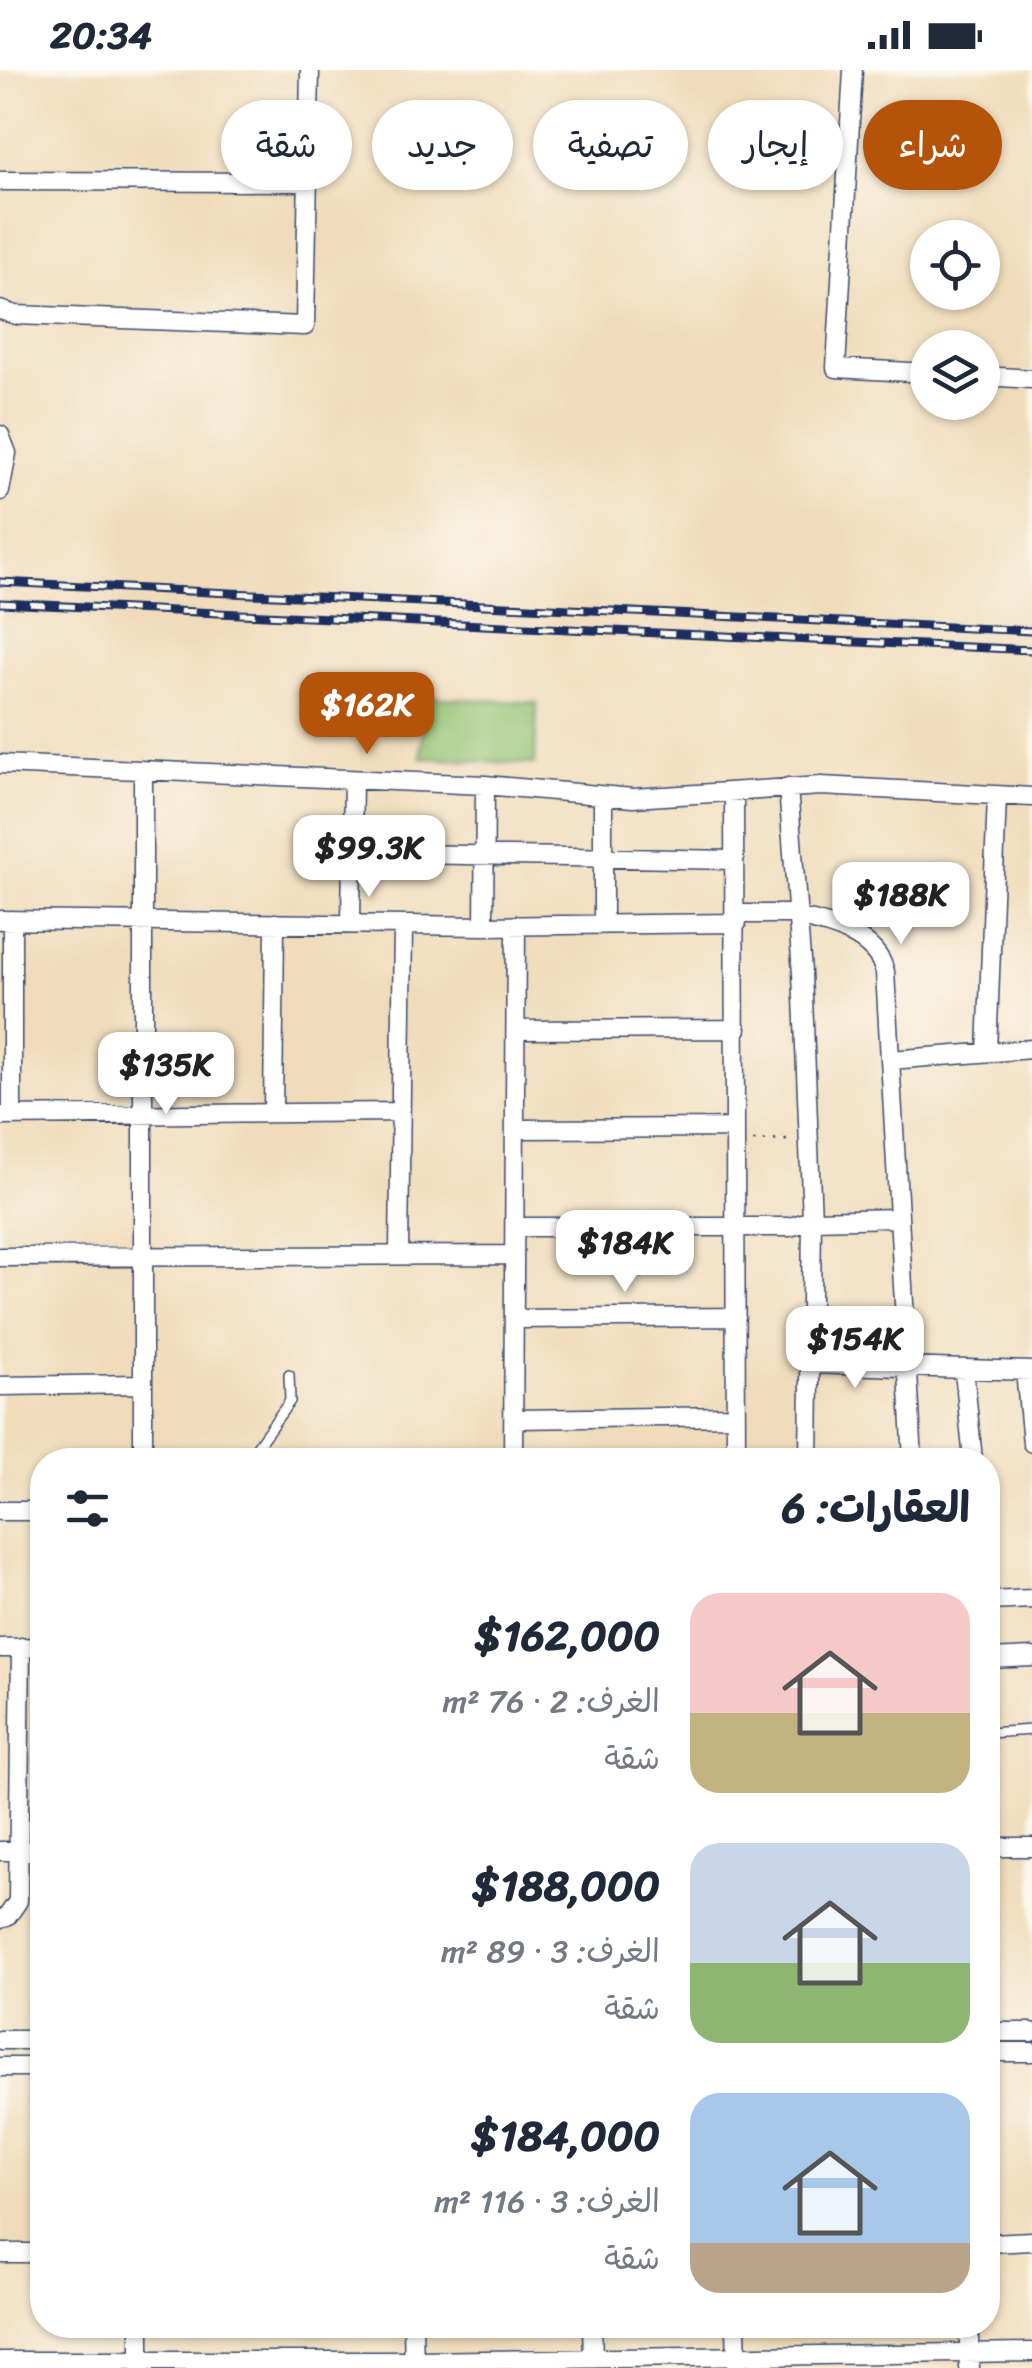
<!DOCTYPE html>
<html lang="ar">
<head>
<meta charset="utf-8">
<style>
	:root { --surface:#fff; --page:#f6f6f7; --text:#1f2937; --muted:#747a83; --accent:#b45309 }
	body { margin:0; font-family:Sriracha,"Playpen Sans Arabic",sans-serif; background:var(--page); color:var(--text); direction:rtl; height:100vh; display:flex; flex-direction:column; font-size:38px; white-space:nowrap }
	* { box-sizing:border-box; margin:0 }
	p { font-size:32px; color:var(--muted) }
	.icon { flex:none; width:55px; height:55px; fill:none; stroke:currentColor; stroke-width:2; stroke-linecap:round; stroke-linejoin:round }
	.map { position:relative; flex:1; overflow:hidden; direction:ltr }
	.panel { position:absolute; left:30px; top:1378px; width:970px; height:890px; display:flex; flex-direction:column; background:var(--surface); border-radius:40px; box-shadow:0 2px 8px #0004; direction:rtl }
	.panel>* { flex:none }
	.guide { position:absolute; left:30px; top:30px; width:972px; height:90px; direction:rtl; display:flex; gap:20px }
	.controls { position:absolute; left:910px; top:150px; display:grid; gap:20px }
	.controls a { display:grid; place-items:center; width:90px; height:90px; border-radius:50%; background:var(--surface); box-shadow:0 2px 8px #0004; font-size:50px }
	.price { position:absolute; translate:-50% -85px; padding:0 22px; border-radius:20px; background:#fff; color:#222; font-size:32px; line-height:65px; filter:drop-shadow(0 2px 5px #0008) }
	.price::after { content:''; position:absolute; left:50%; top:60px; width:30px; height:22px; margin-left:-15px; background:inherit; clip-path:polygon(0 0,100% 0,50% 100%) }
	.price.selected { background:var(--accent); color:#fff }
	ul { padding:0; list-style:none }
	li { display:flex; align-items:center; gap:30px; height:250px; padding:0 30px }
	li span { display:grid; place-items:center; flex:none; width:280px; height:200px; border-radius:30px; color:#555 }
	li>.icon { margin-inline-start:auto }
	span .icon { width:120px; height:120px; fill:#fffc; stroke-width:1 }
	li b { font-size:42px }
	h2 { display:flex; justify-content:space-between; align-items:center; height:120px; padding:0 30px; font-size:42px }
	.pill { padding:0 35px; border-radius:45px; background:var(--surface); box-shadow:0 2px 8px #0004; font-size:35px; line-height:90px }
	.pill.selected { background:var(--accent); color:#fff }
	.status { display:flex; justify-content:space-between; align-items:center; height:70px; padding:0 50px; background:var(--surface); direction:ltr }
	.status svg { height:28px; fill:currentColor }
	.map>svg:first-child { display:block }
	.green { fill:#94c473; stroke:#587a68; stroke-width:2.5 }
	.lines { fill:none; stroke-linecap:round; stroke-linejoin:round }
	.service-casing { stroke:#3b496c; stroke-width:12 }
	.minor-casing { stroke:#3b496c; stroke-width:21 }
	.path { stroke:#3b496c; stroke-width:2.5; stroke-dasharray:2.5 8; stroke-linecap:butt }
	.service { stroke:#fff; stroke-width:9 }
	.minor { stroke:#fff; stroke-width:18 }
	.rail-casing { stroke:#1b2f5e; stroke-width:9 }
	.rail { stroke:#fbf7ec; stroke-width:5; stroke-dasharray:15; stroke-linecap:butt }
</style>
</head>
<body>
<div class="status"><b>20:34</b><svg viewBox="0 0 49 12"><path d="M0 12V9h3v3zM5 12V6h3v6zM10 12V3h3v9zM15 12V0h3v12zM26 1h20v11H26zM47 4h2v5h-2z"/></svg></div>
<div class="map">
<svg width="1032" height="2298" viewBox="0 0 1032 2298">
	<rect width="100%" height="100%" fill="#fbf7ec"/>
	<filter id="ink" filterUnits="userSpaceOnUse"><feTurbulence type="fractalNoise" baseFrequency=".01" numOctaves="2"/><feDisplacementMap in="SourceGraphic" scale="20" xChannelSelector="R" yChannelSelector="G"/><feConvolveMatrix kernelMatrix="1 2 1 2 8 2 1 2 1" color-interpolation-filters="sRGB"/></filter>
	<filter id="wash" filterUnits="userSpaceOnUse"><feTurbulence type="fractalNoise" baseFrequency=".0048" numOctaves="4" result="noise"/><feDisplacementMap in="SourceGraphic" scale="40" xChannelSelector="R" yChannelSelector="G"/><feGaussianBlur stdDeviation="2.25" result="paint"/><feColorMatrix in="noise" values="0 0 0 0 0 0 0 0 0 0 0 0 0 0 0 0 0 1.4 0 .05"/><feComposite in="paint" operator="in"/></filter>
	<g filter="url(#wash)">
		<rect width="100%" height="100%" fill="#f0dcbb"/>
		<path class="green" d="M424 627 537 633 535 694 421 688Z"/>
	</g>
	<g filter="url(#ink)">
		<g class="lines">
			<g class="service-casing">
				<path id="service" d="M247 1390 290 1331 289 1305
					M988 1663 1032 1660"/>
			</g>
			<g class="minor-casing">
				<path id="minor" d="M853 0 836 298 928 303
					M0 111 305 112
					M0 240 16 245 305 256 310 0
					M982 306 1032 309
					M0 365 7 383 0 421
					M0 694 485 715 633 728 821 716 1032 727
					M143 703V1390
					M734 723 736 1390
					M603 726V854
					M352 783 734 790
					M736 844H799
					M799 848C831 854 876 866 885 902L913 1390
					M0 850 484 856 737 853
					M12 850V1046
					M351 853 353 710
					M484 856 485 715
					M516 960 737 959
					M987 982 997 726
					M890 990 1032 979
					M273 1043 275 853
					M0 1046 399 1042
					M515 1059 735 1058
					M515 1157H790L812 1150 802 903 788 717
					M399 1183 403 856
					M0 1187 514 1185
					M514 1249 736 1247
					M809 1294 1032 1301
					M964 1301 973 1390
					M1025 1301 1032 1373
					M0 1316 143 1314
					M514 1349 736 1346
					M513 1390 516 855
					M809 1390 812 1150 897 1148
					M0 1441H42
					M988 1531 1032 1529
					M0 1578 42 1577
					M988 1589 1032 1587
					M988 1777H1032
					M0 1781H42
					M0 1849 7 1847 18 1831 21 1577
					M988 1962H1032
					M0 1970H42
					M988 1982H1032
					M0 1997H42
					M988 2173 1032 2171
					M0 2183H42
					M413 2255 414 2298
					M592 2255 593 2289
					M736 2255 737 2298
					M0 2291H414L1032 2282
					M140 2298V2255
					M969 2298V2255"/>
			</g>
			<path class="path" d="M753 1071 790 1070"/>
			<use href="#service" class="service"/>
			<use href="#minor" class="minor"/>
			<g class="rail-casing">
				<path id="rail" d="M0 512 1032 561
					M0 533 1032 580"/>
			</g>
			<use href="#rail" class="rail"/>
		</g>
	</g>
</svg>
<div class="controls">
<a><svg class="icon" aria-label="locate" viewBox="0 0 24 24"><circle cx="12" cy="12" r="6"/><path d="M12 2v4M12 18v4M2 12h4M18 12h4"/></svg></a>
<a><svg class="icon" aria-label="layers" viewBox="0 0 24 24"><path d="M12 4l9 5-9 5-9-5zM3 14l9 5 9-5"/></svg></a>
</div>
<b class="price selected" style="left:367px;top:687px">$162K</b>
<b class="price" style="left:369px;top:830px">$99.3K</b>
<b class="price" style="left:901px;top:877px">$188K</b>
<b class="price" style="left:166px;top:1047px">$135K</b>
<b class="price" style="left:625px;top:1225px">$184K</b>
<b class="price" style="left:855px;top:1321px">$154K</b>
<div class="guide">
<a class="pill selected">شراء</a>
<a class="pill">إيجار</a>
<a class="pill">تصفية</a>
<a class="pill">جديد</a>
<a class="pill">شقة</a>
</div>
<section class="panel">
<h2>العقارات: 6<svg class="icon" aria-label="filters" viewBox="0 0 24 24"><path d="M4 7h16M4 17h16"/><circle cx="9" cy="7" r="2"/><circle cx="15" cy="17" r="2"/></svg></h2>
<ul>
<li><span style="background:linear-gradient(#f6c9c9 60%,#c2b280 0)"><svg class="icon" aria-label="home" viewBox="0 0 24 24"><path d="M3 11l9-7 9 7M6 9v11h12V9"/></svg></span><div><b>$162,000</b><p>الغرف: 2 · 76 m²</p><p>شقة</p></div></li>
<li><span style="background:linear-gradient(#c9d6e8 60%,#8fb573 0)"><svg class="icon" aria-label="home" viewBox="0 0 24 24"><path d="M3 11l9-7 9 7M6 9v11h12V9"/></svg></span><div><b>$188,000</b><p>الغرف: 3 · 89 m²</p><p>شقة</p></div></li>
<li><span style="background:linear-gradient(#a9c7e8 75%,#b9a48a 0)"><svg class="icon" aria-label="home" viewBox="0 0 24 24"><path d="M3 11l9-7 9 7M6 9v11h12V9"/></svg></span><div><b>$184,000</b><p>الغرف: 3 · 116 m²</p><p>شقة</p></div></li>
</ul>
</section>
</div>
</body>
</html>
